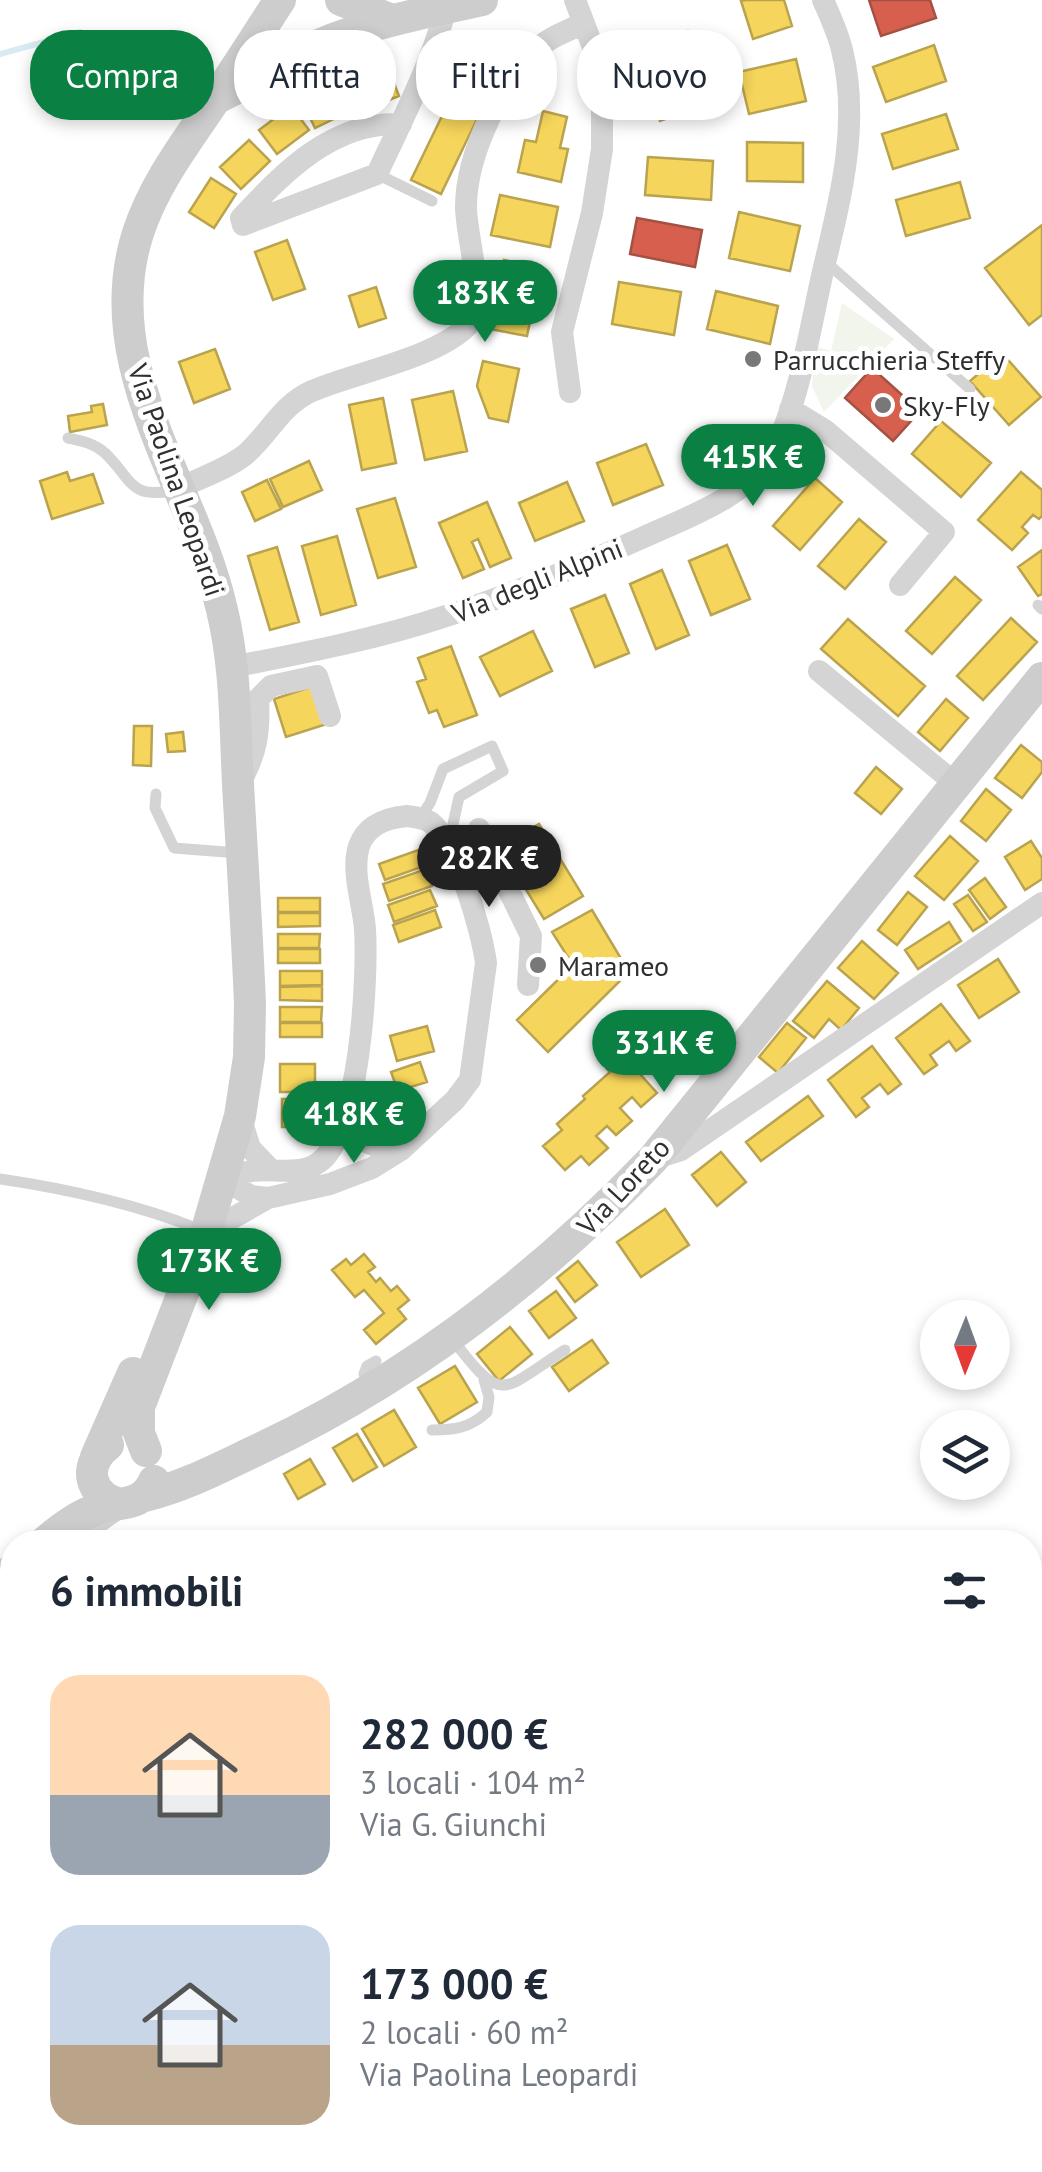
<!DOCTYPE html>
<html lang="it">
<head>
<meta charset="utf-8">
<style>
	:root { --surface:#fff; --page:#f2f2f3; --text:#1f2937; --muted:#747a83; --accent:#0b8043 }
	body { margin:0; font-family:"PT Sans",sans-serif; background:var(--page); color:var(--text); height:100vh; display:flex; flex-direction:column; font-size:38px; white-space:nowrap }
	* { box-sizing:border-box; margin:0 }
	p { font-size:32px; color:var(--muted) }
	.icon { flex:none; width:55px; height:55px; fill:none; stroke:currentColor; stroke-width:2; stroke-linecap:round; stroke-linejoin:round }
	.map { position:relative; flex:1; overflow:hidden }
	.panel { position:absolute; left:0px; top:1530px; width:1042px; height:642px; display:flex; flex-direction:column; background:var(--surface); border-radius:40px 40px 0 0; box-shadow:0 5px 15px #0003 }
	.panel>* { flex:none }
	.hud { position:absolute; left:30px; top:30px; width:982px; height:90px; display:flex; gap:20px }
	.needle { width:65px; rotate:181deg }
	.controls { position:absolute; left:920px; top:1300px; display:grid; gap:20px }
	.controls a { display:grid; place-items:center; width:90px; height:90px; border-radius:50%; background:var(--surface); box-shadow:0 5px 15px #0003; font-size:50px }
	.price { position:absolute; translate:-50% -85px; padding:0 22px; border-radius:35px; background:var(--accent); color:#fff; font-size:32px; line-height:65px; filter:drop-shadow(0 2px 5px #0008) }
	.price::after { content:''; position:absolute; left:50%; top:60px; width:30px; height:22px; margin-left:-15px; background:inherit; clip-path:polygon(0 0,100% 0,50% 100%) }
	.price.current { background:#222; color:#fff }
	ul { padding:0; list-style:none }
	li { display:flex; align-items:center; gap:30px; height:250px; padding:0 50px }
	li span { display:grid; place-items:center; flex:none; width:280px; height:200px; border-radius:30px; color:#555 }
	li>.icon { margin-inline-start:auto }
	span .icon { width:120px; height:120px; fill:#fffc; stroke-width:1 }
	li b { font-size:42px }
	h2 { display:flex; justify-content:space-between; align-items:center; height:120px; padding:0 50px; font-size:42px }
	.tag { padding:0 35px; border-radius:40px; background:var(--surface); box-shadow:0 5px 15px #0003; font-size:35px; line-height:90px }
	.tag.current { background:var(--accent); color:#fff }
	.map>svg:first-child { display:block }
	.green { fill:#f2f5ec }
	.homes { fill:#f6d55c; stroke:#baa34e; stroke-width:2.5 }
	.shops { fill:#d6604d; stroke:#a45144; stroke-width:2.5 }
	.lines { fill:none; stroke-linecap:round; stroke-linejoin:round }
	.stream { stroke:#d9ebf2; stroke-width:6 }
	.lane { stroke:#d4d4d4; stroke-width:11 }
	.street { stroke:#d4d4d4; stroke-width:22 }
	.secondary { stroke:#cdcdcd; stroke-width:32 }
	.poi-dot { fill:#787878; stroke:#fff; stroke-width:4 }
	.labels { text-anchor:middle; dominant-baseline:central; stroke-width:10; stroke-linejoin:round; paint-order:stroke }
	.poi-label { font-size:28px; fill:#2f2f2f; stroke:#fff; text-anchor:start }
	.street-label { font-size:28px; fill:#2f2f2f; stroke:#fff }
</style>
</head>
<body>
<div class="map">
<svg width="1042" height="2172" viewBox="0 0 1042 2172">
	<rect width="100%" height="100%" fill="#fff"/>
	<path class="green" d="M842 303 894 339 824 412 812 386 815 346 831 351Z"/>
	<path class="homes" d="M746 0H784L792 26 753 39 741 1Z
		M934 45 946 81 886 102 873 67Z
		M473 52 503 65 441 194 411 180Z
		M796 59 806 101 749 114 739 72Z
		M706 66 718 100 660 121 648 88Z
		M388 68 399 96 361 111 351 83Z
		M339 83 352 110 315 128 302 101Z
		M339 83 352 110 315 128 302 101Z
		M291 106 309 130 277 154 259 130Z
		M543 111 567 117 560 148 568 149 561 182 518 172 525 140 536 142Z
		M946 114 958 149 893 169 882 134Z
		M249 140 270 161 241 189 220 167Z
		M747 142 803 143V182L747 181Z
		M648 157 713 161 711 200 645 195Z
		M211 178 236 194 214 228 189 212Z
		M960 182 970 218 906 236 896 200Z
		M500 195 558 207 550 247 491 235Z
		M739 212 800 226 790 271 729 258Z
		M1042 225V315L1029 325 985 268Z
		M287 240 305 289 273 300 255 252Z
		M504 260 541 268 527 336 490 329Z
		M619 282 681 292 674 335 612 324Z
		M376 287 386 318 359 327 349 296Z
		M716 291 778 306 770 344 707 329Z
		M215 349 230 389 194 403 179 362Z
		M1002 353 1041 397 1009 425 970 381Z
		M483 361 519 369 508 422 489 418 477 386Z
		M453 391 467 451 425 460 412 400Z
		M383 398 396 463 362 470 349 405Z
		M103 404 107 425 70 432 68 416 92 412 91 406Z
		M941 421 991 463 961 497 912 454Z
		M646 444 663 485 613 505 597 463Z
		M309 461 322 490 283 507 270 479Z
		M67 472 70 481 93 474 103 503 52 519 40 481Z
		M1021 472 1042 490V516L1039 519 1033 515 1022 527 1028 533 1012 550 978 520Z
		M815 478 842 502 800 550 773 526Z
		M267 480 281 509 255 521 242 492Z
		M567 482 584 521 535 541 519 503Z
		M395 498 416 567 378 578 357 509Z
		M487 502 511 558 490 567 478 539 472 542 484 569 463 578 439 523Z
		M859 519 886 542 845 589 818 566Z
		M337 536 356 605 321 615 302 546Z
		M727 545 750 599 711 615 689 561Z
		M277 547 299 622 270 630 248 556Z
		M1042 550V594L1038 596 1018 567Z
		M662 570 689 635 656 649 630 584Z
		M955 577 981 600 932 654 906 631Z
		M605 595 629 653 595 667 571 609Z
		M1011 618 1037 642 983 700 957 676Z
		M848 619 925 686 898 716 821 649Z
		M533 631 552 671 500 696 480 657Z
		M451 646 477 715 444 727 437 710 429 713 417 682 426 679 418 658Z
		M314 686 327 724 286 737 274 699Z
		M946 699 968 718 940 751 918 732Z
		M134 726H152L151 766 133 765Z
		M183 732 185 751 168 752 166 734Z
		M1021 745 1042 762V772L1022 798 995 778Z
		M876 767 902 789 881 814 855 793Z
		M986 789 1011 810 986 841 961 821Z
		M539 824 583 896 544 919 500 847Z
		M950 836 978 861 944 900 915 876Z
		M1031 841 1042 858V879L1025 890 1005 857Z
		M421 849 427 865 385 880 379 864Z
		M426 869 432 886 389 901 383 884Z
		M985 878 1006 907 990 919 969 890Z
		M430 890 437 906 394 922 388 905Z
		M908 892 927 907 897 945 878 930Z
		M968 895 987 922 973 931 954 904Z
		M278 898H320V912H278Z
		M435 910 441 927 399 942 393 925Z
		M592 910 629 972 548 1052 517 1020 573 965 552 932Z
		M278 913H320V926L278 927Z
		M949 922 961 941 918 969 905 950Z
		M278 934H320L319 948H278Z
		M862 941 898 973 874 999 838 968Z
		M278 949H320V963H278Z
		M998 959 1019 992 979 1018 958 985Z
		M280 971H322V985L280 986Z
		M827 981 859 1008 841 1030 829 1019 814 1038 793 1021Z
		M322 986V1001L280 1000V987Z
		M941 1004 970 1041 956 1051 949 1041 930 1055 937 1065 924 1074 896 1038Z
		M280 1007H322L321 1022H280Z
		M694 1017 713 1033 689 1063 670 1048Z
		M280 1023H322V1037H280Z
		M787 1023 806 1038 778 1073 759 1057Z
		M427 1026 434 1051 397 1061 390 1036Z
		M872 1046 901 1084 888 1094 880 1084 862 1098 869 1107 856 1117 828 1080Z
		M622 1054 657 1093 641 1107 632 1097 620 1108 632 1121 616 1135 607 1126 596 1136 608 1148 589 1165 581 1156 565 1170 543 1146 562 1130 557 1124 585 1099 583 1096 610 1072 607 1069Z
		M420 1062 427 1082 398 1091 391 1072Z
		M280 1064H315V1092H280Z
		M808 1096 823 1116 761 1161 746 1142Z
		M282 1099H309V1127H282Z
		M721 1152 746 1182 717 1206 692 1175Z
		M665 1209 689 1245 641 1277 617 1242Z
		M364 1254 375 1267 368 1272 376 1282 380 1278 391 1291 397 1286 409 1300 398 1309 406 1319 376 1344 364 1330 384 1313 364 1290 355 1297 332 1270 346 1259 351 1265Z
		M578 1261 597 1285 575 1302 557 1278Z
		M556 1291 576 1318 549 1338 529 1311Z
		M510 1327 532 1354 499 1381 477 1354Z
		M592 1340 608 1363 569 1391 552 1367Z
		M455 1366 477 1402 440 1424 418 1388Z
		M394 1410 416 1447 384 1466 362 1429Z
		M357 1434 377 1467 353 1481 333 1448Z
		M310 1459 325 1484 298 1499 284 1474Z"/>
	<path class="shops" d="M869 0H930L936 18 881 36Z
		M637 218 702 230 695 267 630 254Z
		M872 368 920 411 893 441 845 398Z"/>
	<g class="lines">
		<path class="stream" d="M0 54 80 32"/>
		<path class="lane" d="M602 71 688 35
			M377 174 432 201
			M826 262 970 389
			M68 438C82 441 94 443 105 453 134 481 129 500 176 490
			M1038 605 1042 609
			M156 794 155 808 174 848 238 853
			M420 818 430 803 443 769 492 746 503 771 459 797 449 842
			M0 1179C68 1189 132 1203 196 1228
			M453 1340C504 1406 500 1391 565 1350
			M369 1385 364 1374 367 1366 376 1361
			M432 1430C454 1430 470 1428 487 1412L489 1397 484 1380"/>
		<path class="street" d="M401 124C333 121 284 172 241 218L243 225 377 174C402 120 431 65 446 8
			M570 392 562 332 592 213 602 149V71L575 0
			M790 409 826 431 944 532 900 585
			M178 489C199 478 228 469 246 454 270 433 281 405 312 391 353 373 436 358 467 326 488 304 466 237 466 207 466 155 502 78 543 44 554 35 571 30 583 23
			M232 667C304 653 377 639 446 616 514 594 579 566 644 537 688 517 750 496 774 450 800 400 811 322 824 267 841 197 860 122 842 50 838 33 830 16 823 0
			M819 671 956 784
			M240 783C256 754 260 733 258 699L271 686 317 676 330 716
			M407 816C415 817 424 818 430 822 456 841 482 931 486 963L470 1080 455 1100 401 1150 372 1168 330 1184 268 1198 251 1196 222 1178C231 1176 241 1173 251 1171 274 1168 299 1176 318 1163 360 1135 368 978 365 929 363 903 351 872 359 846 367 824 387 818 407 816Z
			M479 829 531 936 528 985
			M240 1116 250 1148 271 1170
			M346 1120C362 1146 372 1146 401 1150
			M653 1159 681 1150 1042 903
			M206 1233 268 1198
			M81 1542 93 1526 114 1511
			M1030 1866 1042 1860
			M82 2172 85 2160
			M629 2172 644 2160
			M681 2172 688 2163 698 2160"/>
		<path class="secondary" d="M341 0 392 20
			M219 97C245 85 269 69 295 56 353 26 418 14 482 0
			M108 1445C82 1465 89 1496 120 1504
			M146 1451 139 1433V1407L206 1233 240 1116 249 1057 250 1004C247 930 242 857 238 784 235 726 236 667 222 610 194 486 95 367 138 233 155 181 189 139 218 95 239 64 259 32 280 0
			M96 1457 133 1373
			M145 1496C185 1486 219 1468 257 1450 407 1380 539 1278 653 1159L1042 678
			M45 1542C59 1530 74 1518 92 1511 116 1500 141 1510 154 1481
			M0 1580 12 1570"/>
	</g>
	<g class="poi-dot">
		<circle cx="753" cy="359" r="10"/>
		<circle cx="883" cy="405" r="10"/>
		<circle cx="538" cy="965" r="10"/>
	</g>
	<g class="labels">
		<g class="poi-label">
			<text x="773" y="359">Parrucchieria Steffy</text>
			<text x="903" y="405">Sky-Fly</text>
			<text x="558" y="965">Marameo</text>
		</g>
		<g class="street-label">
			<text transform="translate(177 480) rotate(71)">Via Paolina Leopardi</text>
			<text transform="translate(537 580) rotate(-22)">Via degli Alpini</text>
			<text transform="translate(623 1186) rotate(-47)">Via Loreto</text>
		</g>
	</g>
</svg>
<div class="controls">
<a><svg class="needle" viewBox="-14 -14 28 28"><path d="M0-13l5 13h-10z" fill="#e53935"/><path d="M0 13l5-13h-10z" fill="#747a83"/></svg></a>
<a><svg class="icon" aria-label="layers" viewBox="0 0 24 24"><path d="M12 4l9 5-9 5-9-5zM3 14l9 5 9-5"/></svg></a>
</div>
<b class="price" style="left:485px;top:345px">183K €</b>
<b class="price" style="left:753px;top:509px">415K €</b>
<b class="price current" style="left:489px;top:910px">282K €</b>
<b class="price" style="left:664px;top:1095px">331K €</b>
<b class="price" style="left:354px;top:1166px">418K €</b>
<b class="price" style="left:209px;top:1313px">173K €</b>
<div class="hud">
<a class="tag current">Compra</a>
<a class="tag">Affitta</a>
<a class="tag">Filtri</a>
<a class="tag">Nuovo</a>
</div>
<section class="panel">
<h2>6 immobili<svg class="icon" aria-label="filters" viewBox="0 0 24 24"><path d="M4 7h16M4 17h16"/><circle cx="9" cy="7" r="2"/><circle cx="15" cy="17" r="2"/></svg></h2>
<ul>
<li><span style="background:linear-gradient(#ffd9b3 60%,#9aa5b1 0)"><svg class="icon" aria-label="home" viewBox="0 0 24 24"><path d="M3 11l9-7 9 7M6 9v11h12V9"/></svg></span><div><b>282 000 €</b><p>3 locali · 104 m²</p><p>Via G. Giunchi</p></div></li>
<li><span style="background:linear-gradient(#c9d6e8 60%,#b9a48a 0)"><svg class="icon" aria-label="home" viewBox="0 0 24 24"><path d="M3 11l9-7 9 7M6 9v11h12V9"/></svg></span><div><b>173 000 €</b><p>2 locali · 60 m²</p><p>Via Paolina Leopardi</p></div></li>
</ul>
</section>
</div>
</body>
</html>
